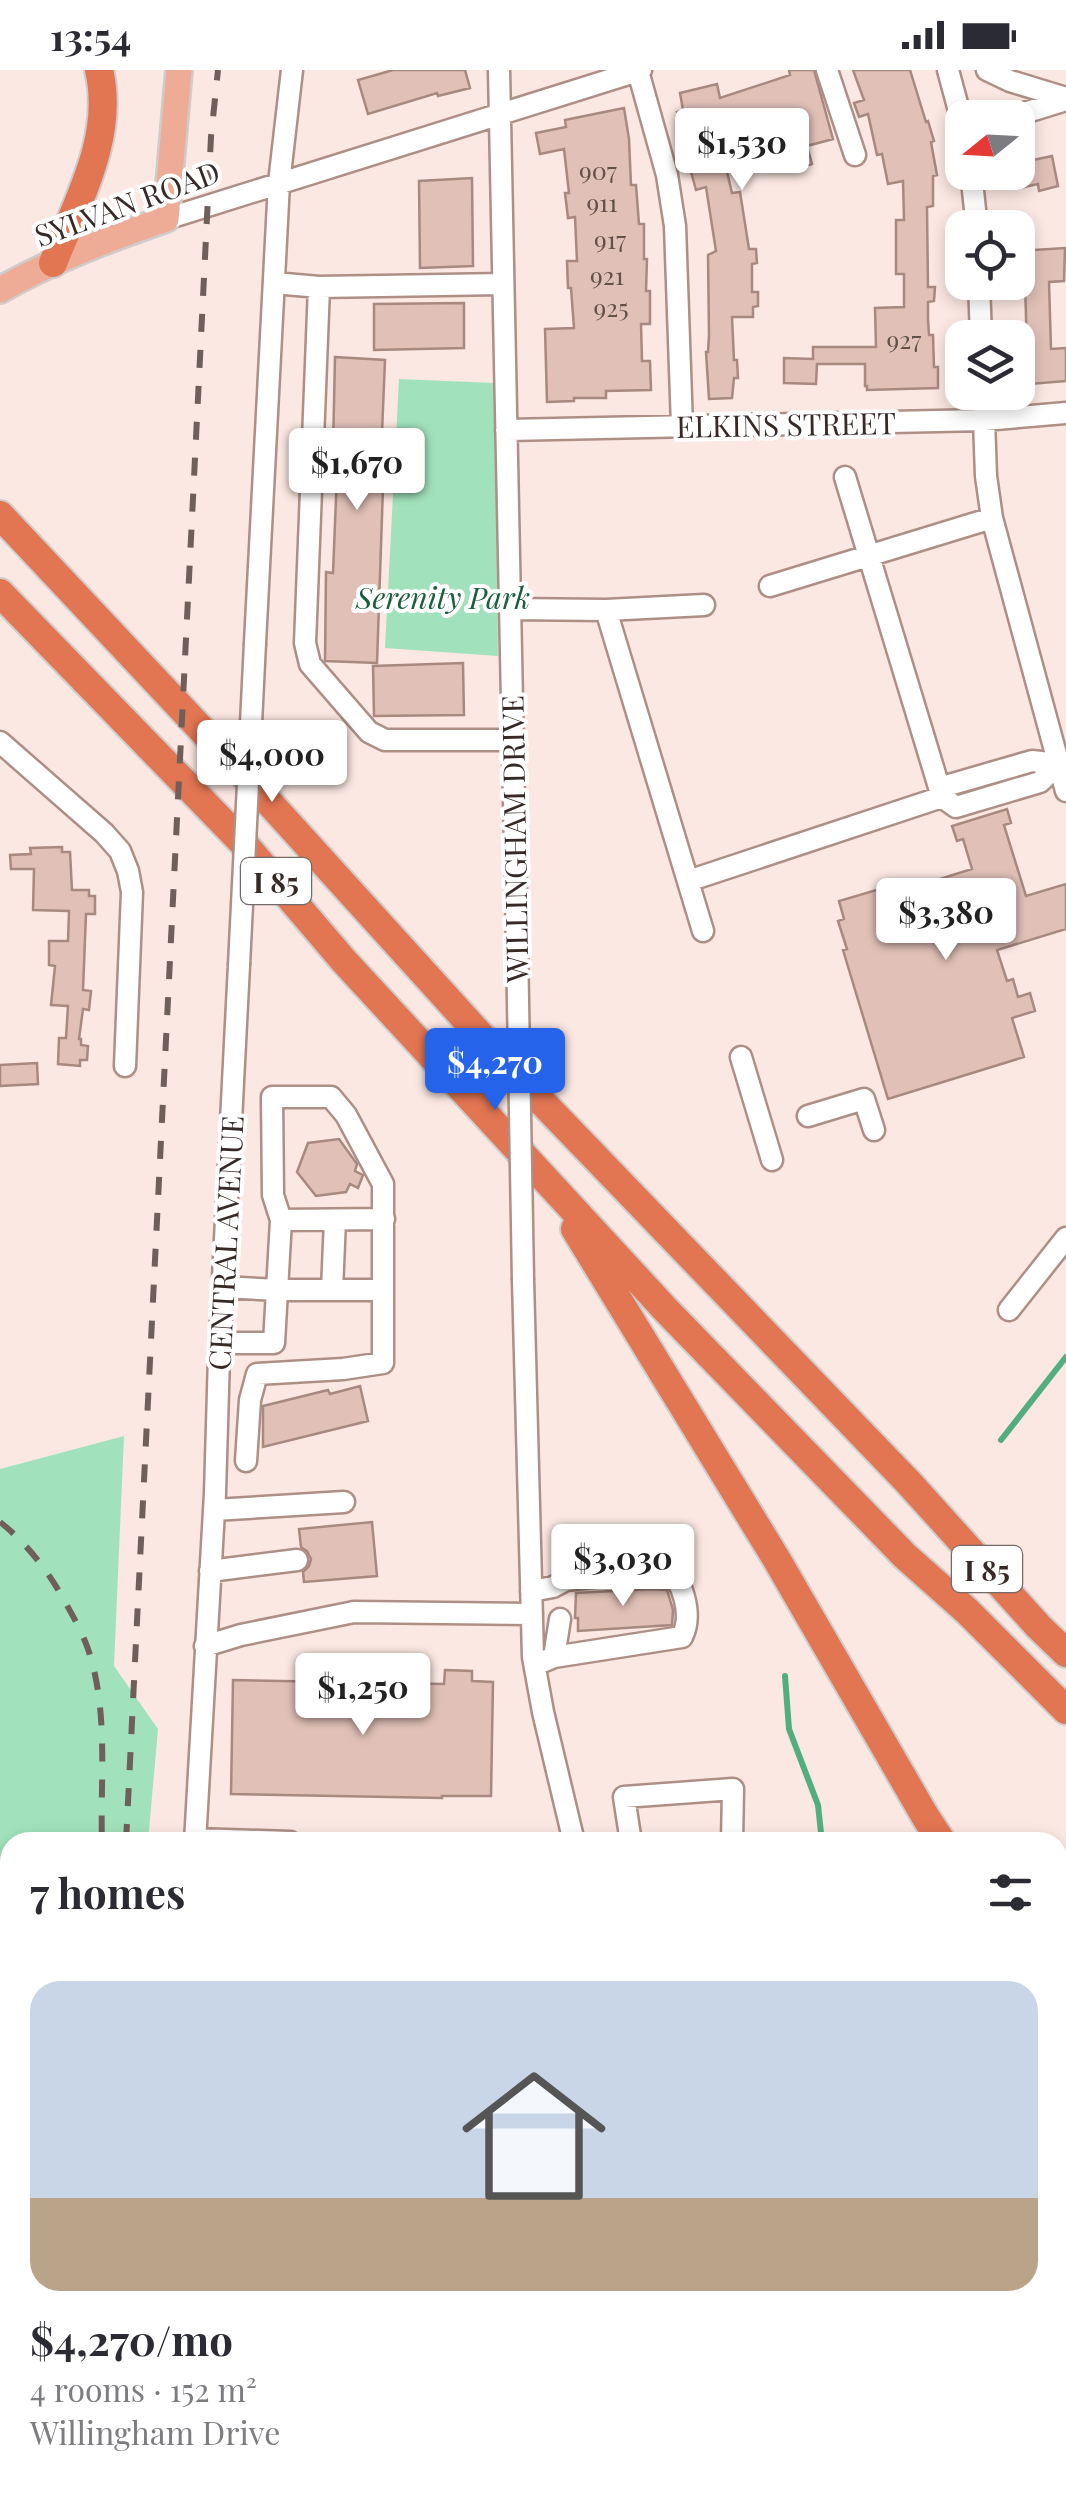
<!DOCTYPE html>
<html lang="en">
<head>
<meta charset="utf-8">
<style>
	:root { --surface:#fff; --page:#f7f7f7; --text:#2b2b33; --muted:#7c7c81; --accent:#2563eb }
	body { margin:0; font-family:"Playfair Display",serif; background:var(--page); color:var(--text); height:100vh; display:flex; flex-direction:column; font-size:38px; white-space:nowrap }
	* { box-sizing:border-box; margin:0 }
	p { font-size:32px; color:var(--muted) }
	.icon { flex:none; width:55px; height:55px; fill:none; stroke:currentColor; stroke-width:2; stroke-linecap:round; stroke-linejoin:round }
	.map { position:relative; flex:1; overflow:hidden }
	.panel { position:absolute; left:0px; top:1762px; width:1068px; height:672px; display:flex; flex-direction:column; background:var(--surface); border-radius:30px 30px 0 0; box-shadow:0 5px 15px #0003 }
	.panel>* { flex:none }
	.needle { width:65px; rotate:252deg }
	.tools { position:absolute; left:945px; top:30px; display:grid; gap:20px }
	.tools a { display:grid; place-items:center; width:90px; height:90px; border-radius:20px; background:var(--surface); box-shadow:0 5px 15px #0003; font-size:50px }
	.price { position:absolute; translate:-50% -85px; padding:0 22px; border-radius:10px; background:#fff; color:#222; font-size:32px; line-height:65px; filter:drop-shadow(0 2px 5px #0008) }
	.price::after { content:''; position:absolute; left:50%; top:60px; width:30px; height:22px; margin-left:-15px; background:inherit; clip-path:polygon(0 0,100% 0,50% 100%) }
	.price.current { background:var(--accent); color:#fff }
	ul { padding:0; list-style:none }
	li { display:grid; align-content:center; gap:20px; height:530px; padding:0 30px }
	li span { display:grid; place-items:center; height:310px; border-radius:30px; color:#555 }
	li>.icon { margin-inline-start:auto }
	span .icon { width:180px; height:180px; fill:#fffc; stroke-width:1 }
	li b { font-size:42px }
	h2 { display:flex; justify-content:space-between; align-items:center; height:120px; padding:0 30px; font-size:42px }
	.status { display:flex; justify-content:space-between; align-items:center; height:70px; padding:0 50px; background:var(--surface); direction:ltr }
	.status svg { height:28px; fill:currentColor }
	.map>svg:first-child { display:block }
	.green { fill:#a1e2bc }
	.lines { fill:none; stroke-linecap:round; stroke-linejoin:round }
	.stream { stroke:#53ae7e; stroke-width:6 }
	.building { fill:#e1c1b7; stroke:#a7897f; stroke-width:2.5 }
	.minor-tunnel { stroke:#d5c2bc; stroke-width:20; stroke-dasharray:20 10; stroke-linecap:butt }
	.minor-casing { stroke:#ad8f85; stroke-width:25 }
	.major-casing { stroke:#cfcccb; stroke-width:30 }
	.highway-casing { stroke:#cfcccb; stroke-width:32 }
	.minor { stroke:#fff; stroke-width:20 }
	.major { stroke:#eeac97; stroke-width:25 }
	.highway { stroke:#e27552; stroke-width:28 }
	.rail { stroke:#6e5f5b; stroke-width:6; stroke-dasharray:18 18; stroke-linecap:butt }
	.minor-bridge-casing { stroke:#ad8f85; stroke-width:25; stroke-linecap:butt }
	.minor-bridge { stroke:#fff; stroke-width:20 }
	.labels { text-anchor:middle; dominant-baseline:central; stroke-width:8; stroke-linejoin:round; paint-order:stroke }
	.number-label { font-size:25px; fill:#62504a }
	.shield { fill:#fff; stroke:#736a67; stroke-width:2.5 }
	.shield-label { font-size:28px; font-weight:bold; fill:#372a26 }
	.street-label { font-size:30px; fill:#372a26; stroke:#fff }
	.park-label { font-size:30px; font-style:italic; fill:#1b5e3e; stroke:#fff }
</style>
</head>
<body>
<div class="status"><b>13:54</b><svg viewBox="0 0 49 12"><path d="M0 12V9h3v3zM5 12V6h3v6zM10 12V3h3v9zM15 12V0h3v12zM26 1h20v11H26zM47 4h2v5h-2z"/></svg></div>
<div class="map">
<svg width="1066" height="2433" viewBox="0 0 1066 2433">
	<rect width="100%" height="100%" fill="#fce8e2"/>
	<path class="green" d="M399 309 495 313 498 586 385 578Z
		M124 1366 114 1596 158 1659 148 1772H10V2002L0 2007V1399Z"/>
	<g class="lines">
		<path class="stream" d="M1001 1370 1066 1287
			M785 1606 789 1659 818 1735 822 1772
			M751 2433 773 2425"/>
	</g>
	<path class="building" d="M393 0H465L470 18 438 26 437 23 368 44 358 10Z
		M789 0H814L833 69 807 76 812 94 791 101 778 60 769 63 768 58 757 61 755 54 725 51 727 57 717 59 732 123 740 122 749 179H756L757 193 752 194V222H758V236L753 237V247H732L734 290H737L738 308H734L732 328 709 329 706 282H708L709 265 708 185 716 181 706 117 696 120 687 87 677 42 683 40 680 23 717 14 720 28 790 5Z
		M853 0H910L926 52 928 51 934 71 931 72 937 105 933 106V136L927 137 928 217H935L934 231 928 232V249L929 265H933L934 297H938V318L867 320V316H865V294H817L816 314 784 313V288L813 289V277H876L875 238 904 237V204H896V150H904L903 111 888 114 882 84 877 85 868 44 859 47 854 33 864 30Z
		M624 38 629 69 631 115H636L639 154H644V189H647L646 221H650V254H641L642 291H650L651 320 606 321V328H574V331L547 332 545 259 574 258 571 218H568L567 191H577L575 147 568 148 565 123H569L564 79 540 84 536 63 566 57 565 50Z
		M1052 86 1058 116 1039 121 1038 114 1024 117 1019 93Z
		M472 108 473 196 420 198 419 111Z
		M1065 178 1064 211 1049 212 1051 279 1066 278V311L1018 315V282L1027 281 1025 213H1020L1018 181Z
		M464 233V278L374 280V234Z
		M335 287 385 290 381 388H384L377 593 325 591 326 502 333 503 338 379H333Z
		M463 593 464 645 374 646 373 596Z
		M1007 739 1011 753 1004 755 1026 826 1066 814V859L997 880 1007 911 1013 909 1018 927 1030 923 1035 941 1012 948 1024 987 888 1029 843 880 847 879 838 851 844 849 839 831 900 813 902 821 972 799 963 769 957 771 952 756Z
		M62 777V782H70L72 820H89V826H95V844H86L83 920 91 921 89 940 83 939 79 969H81V975L88 976 87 990H80V996L58 994 59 968H66L68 936 51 935 55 896 49 895V871H68L69 841 33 840 34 799H11L10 785 31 784 30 778Z
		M37 993 38 1014 0 1016V995Z
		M339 1069 357 1094 355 1101 363 1105 358 1118 350 1114 346 1122 316 1126 297 1102 308 1073Z
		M360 1316 368 1351 263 1377V1336L328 1320 330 1324Z
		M372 1452 377 1506 304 1512 303 1502 309 1496 311 1489 307 1481 301 1477 299 1459Z
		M651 1519 667 1520 673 1540 672 1555 578 1561V1548H575L576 1523Z
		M445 1600 472 1601V1611L493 1612 491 1726H442V1728L231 1724 233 1610 444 1614Z"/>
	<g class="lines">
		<path class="minor-tunnel" d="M1058 2310 1066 2311"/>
		<g class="minor-casing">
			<path id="minor" d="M499 0 517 875
				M827 0 855 85
				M948 0 962 52
				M987 0 1010 11 1066 28
				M638 1 667 105 675 156 682 356
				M1008 48 1066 30
				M971 102 977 158
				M166 149 641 0
				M979 212 981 268
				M274 213 319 217
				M503 214 319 217 305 573 310 594 369 662 385 670H512
				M983 322 986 406 992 448 1066 721
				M506 360 984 350 1066 343
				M845 407 942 727 956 737 1040 712 1058 694
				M770 516 992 448
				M510 539 606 540 704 535
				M606 540 703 861
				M255 573 279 113 292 0
				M0 672 104 763 120 781 128 801 132 822 125 996
				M688 811 942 727 949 715 1032 691 1058 694 1064 692
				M741 987 772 1090
				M808 1046 864 1029 874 1060
				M281 1150 384 1149
				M523 1210 533 1587 543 1642 574 1772
				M223 1217 278 1220H383
				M332 1220 335 1150
				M1009 1240 1066 1168
				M220 1273H274L281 1150 273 1125 272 1027H331L346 1045 383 1114V1293L343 1299 257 1304 250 1330 246 1391
				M214 1440 344 1432
				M210 1501 297 1490
				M531 1521 553 1517 566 1510 652 1500 677 1509C686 1527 691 1549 682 1567L554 1587 535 1595
				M205 1576 241 1565 354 1542 532 1544
				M554 1587 560 1549
				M195 1769 290 1772
				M195 1772 215 1423 219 1286 239 895
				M631 1772 624 1727 733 1719 732 1772
				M1058 2107 1066 2104
				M1058 2387 1063 2402 1066 2401
				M600 2425V2433
				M163 2433V2425"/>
		</g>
		<g class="major-casing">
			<path id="major" d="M0 220C53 190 108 169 166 149L179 0"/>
		</g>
		<g class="highway-casing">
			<path id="highway" d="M53 193C77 132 115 67 99 0
				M0 445 247 708 519 1008 909 1413 1039 1557 1066 1583
				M0 523 245 775 344 891 666 1240 905 1486 967 1541 1066 1640
				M575 1159 777 1490 925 1746 942 1772
				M1058 1906 1066 1913"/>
		</g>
		<use href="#minor" class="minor"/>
		<use href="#major" class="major"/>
		<use href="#highway" class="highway"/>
		<path class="rail" d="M0 1452C24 1471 45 1497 60 1523 70 1541 81 1559 88 1579 109 1641 100 1708 102 1772
			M126 1772 211 67 218 0
			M67 2433V2425
			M94 2433V2425"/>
		<g class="minor-bridge-casing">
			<path id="minor-bridge" d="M517 875 523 1210
				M239 895 255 573"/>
		</g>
		<use href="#minor-bridge" class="minor-bridge"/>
	</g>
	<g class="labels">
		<g class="number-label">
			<text x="598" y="99">907</text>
			<text x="602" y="131">911</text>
			<text x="610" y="168">917</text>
			<text x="607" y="204">921</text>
			<text x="611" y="236">925</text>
			<text x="904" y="268">927</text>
		</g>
		<g class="shield">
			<rect x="241" y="788" width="70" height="46" rx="8"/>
			<rect x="952" y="1476" width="70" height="46" rx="8"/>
		</g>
		<g class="shield-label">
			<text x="276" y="811">I 85</text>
			<text x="987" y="1499">I 85</text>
		</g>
		<g class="street-label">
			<text transform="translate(127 133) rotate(-20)">SYLVAN ROAD</text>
			<text transform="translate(786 354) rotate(-1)">ELKINS STREET</text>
			<text transform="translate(514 769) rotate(-91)">WILLINGHAM DRIVE</text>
			<text transform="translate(225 1173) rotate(-87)">CENTRAL AVENUE</text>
		</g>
		<g class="park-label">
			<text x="443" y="527">Serenity Park</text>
		</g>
	</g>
</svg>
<div class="tools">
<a><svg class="needle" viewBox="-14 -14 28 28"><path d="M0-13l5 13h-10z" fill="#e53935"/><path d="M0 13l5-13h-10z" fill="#7c7c81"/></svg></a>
<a><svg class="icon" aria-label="locate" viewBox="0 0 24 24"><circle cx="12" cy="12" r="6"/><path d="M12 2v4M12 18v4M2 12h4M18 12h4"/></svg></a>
<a><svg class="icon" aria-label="layers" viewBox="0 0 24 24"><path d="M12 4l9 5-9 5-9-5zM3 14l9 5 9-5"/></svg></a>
</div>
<b class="price" style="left:742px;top:123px">$1,530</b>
<b class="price" style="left:357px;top:443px">$1,670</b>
<b class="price" style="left:272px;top:735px">$4,000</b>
<b class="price" style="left:946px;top:893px">$3,380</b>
<b class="price current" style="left:495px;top:1043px">$4,270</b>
<b class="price" style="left:623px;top:1539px">$3,030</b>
<b class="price" style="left:363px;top:1668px">$1,250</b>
<section class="panel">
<h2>7 homes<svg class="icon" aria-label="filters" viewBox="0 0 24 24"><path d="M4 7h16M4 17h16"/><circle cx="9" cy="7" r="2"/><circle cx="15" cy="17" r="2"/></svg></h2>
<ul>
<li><span style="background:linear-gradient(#c9d6e8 70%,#b9a48a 0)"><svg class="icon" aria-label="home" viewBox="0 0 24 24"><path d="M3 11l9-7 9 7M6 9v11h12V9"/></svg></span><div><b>$4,270/mo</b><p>4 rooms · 152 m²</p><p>Willingham Drive</p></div></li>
</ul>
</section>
</div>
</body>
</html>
